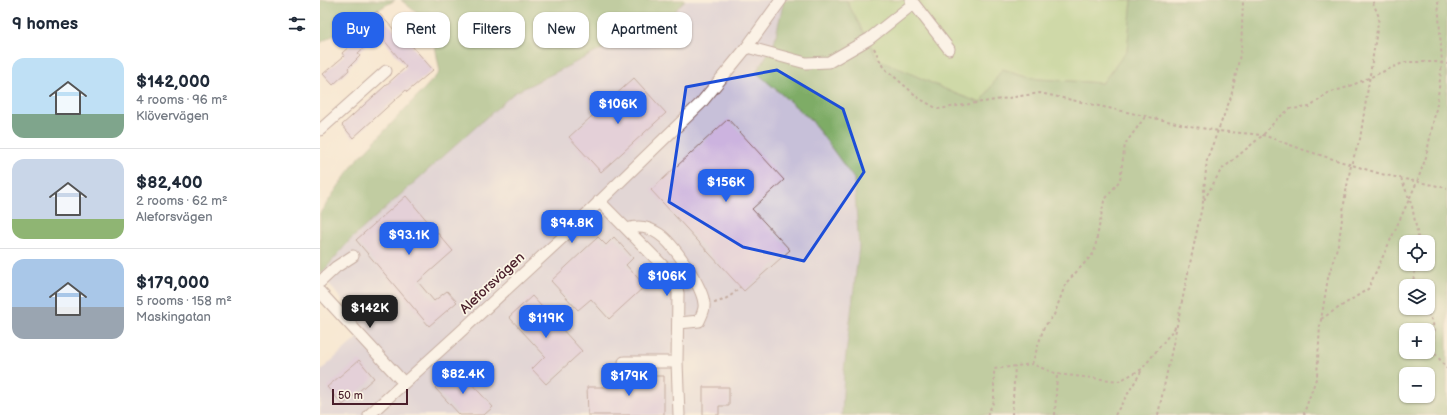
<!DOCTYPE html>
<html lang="en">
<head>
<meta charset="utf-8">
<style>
	:root { --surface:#fff; --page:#f6f6f7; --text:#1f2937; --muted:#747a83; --line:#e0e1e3; --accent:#2563eb }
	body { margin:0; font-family:"Balsamiq Sans",sans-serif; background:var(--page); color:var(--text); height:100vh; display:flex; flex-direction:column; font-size:15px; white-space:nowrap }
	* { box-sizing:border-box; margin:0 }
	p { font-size:13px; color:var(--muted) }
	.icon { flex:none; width:22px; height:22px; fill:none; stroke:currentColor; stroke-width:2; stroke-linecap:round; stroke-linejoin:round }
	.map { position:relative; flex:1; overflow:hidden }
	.sheet { display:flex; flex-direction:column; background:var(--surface); width:320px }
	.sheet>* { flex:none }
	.top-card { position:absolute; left:12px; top:12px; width:380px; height:36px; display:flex; gap:8px }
	.tools { position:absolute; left:1079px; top:235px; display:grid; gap:8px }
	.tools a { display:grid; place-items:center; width:36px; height:36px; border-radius:8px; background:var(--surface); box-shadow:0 1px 3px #0004; font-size:20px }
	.scale { position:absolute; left:12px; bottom:10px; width:76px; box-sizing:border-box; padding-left:4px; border:2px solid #4a1f2b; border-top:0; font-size:11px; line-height:14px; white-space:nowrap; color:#4a1f2b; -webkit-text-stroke:3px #fcf5e5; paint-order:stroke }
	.price { position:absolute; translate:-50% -34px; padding:0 9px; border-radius:8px; background:var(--accent); color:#fff; font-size:13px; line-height:26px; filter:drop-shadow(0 1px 2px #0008) }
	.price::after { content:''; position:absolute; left:50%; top:24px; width:12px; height:9px; margin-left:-6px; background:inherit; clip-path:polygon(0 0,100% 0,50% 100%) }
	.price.selected { background:#222; color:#fff }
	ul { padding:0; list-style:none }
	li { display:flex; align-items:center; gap:12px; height:100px; padding:0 12px }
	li+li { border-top:1px solid var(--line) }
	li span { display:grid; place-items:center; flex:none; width:112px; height:80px; border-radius:12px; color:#555 }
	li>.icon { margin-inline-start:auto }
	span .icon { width:48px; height:48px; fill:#fffc; stroke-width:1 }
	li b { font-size:17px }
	h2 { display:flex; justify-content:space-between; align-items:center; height:48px; padding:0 12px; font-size:17px }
	.pill { padding:0 14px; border-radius:12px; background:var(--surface); box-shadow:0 1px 3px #0004; font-size:14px; line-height:36px }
	.pill.selected { background:var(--accent); color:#fff }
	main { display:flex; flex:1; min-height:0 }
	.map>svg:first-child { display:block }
	.industrial { fill:#c7c0d9 }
	.green { fill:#9dc874; stroke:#747450 }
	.forest { fill:#7eac66; stroke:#646648; fill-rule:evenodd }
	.building { fill:#ccb3df }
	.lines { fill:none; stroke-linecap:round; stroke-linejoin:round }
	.minor-casing { stroke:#876565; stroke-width:13 }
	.path { stroke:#876565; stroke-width:2; stroke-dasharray:3 3; stroke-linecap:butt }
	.minor { stroke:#fff; stroke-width:11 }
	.marked { fill:none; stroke:#1d4ed8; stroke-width:3; stroke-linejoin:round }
	.labels { text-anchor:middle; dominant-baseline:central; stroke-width:3.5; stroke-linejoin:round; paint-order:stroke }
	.street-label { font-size:14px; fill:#4a1f2b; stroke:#fcf5e5 }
</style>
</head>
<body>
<main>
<section class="sheet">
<h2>9 homes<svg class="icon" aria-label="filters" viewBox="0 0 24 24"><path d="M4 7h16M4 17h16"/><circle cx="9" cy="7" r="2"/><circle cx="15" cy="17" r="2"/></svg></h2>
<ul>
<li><span style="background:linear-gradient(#bfe0f5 70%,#7fa58c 0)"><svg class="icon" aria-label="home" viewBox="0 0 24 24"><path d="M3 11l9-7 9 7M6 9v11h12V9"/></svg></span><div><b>$142,000</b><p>4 rooms · 96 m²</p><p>Klövervägen</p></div></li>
<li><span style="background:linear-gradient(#c9d6e8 75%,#8fb573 0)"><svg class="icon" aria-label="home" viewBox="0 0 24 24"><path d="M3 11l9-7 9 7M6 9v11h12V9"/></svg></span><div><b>$82,400</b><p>2 rooms · 62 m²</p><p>Aleforsvägen</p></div></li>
<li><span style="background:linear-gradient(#a9c7e8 60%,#9aa5b1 0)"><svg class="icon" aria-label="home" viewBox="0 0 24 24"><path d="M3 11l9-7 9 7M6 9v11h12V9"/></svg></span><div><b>$179,000</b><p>5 rooms · 158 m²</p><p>Maskingatan</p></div></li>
</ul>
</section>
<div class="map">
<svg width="1127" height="415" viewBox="0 0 1127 415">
	<rect width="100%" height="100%" fill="#fcf5e5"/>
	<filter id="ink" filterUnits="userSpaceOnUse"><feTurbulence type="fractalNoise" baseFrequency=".025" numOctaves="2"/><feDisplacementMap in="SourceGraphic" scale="8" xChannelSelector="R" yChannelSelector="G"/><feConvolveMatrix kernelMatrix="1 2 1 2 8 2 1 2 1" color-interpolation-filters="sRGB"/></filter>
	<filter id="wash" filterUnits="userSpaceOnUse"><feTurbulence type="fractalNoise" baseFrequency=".012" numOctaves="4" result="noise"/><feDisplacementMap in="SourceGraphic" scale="16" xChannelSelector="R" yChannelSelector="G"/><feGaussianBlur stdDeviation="0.9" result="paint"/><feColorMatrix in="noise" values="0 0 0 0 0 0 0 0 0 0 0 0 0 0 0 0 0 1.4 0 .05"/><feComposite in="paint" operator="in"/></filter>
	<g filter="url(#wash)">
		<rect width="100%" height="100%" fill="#f8e8d1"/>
		<path class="industrial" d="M365 0H460L463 4 454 44 436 72 492 121 534 179 539 247 524 371 522 415H0V371L46 330 1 274 30 240 194 93 351 15Z"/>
		<path class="green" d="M526 0H812L807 51 782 83 718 79 682 69 661 103 636 94 558 59Z"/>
		<path class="forest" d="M0 0H75L0 43Z
			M81 0H365L351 15 194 93 30 240 1 274 0 273V213L35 162 120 72 111 25Z
			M460 0H526L558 59 636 94 661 103 682 69 718 79 782 83 807 51 812 0H1127V415H522L524 371 539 247 534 179 492 121 436 72 454 44 463 4ZM1086 242H1108V264H1086ZM1086 286H1108V308H1086ZM1086 330H1108V352H1086ZM1086 374H1108V396H1086Z"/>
		<g id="blocks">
			<path class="building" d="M57 11 76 32 85 24 99 41 92 46 113 70 87 92 86 90 33 138 22 125 86 67 59 34 38 53 40 56 28 68 29 70 13 85 3 74 24 56 22 53 40 37 34 32Z
				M314 78 346 113 281 172 249 137Z
				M408 119 464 180 432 209 470 250 424 291 331 190Z
				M86 196 133 251 98 282 114 301 127 291 137 302 109 326 36 240Z
				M278 237 286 245 294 237 313 258 306 265 325 286 289 319 271 299 258 310 231 281Z
				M212 296 262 351 226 384 212 369 225 356 189 317Z
				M39 360 54 378 23 405 7 387Z
				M137 368 173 407 164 415H140L115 388Z
				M300 376H344V415H268L267 387H300Z
				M383 387H409V406H399V415H383Z"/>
		</g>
	</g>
	<g filter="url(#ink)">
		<use href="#blocks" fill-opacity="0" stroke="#876565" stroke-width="1"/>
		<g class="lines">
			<g class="minor-casing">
				<path id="minor" d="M591 0 629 49
					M427 47 486 63 509 62 549 39 593 4
					M0 130 66 71
					M279 201 354 277 358 293 357 362 359 415
					M307 229C319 225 328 227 339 234 353 243 383 287 384 304 385 310 381 316 379 321L359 323
					M0 282 16 267 33 256
					M0 292 84 383
					M304 362H357
					M49 415 138 334 243 237 381 103 427 47 461 0"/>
			</g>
			<path class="path" d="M554 48 563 67 600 99 618 109 720 93 870 126 898 131 943 135 984 150 1061 174 1127 188
				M1081 178 1092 206 1099 242
				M884 200 901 170 943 135 957 119 970 109 990 107 1008 93 1028 87 1085 62H1116L1127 64
				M1094 286 1093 282 1096 264
				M394 303C404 301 413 295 420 287
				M1104 308 1113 322 1115 353 1127 369
				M1001 319 1048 289 1097 182 1106 157 1117 104 1122 63 1118 0
				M712 364 724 327 734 315 746 283 774 253 784 201 800 180 805 144 825 117
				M667 415 674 401V369L712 364 737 374 799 381 822 369 857 325
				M692 415 695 366
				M735 415 737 374
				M795 415 822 370
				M838 415 883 202 887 159 911 97 921 50 923 2 925 0
				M985 415 984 413 997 376 1000 326 1008 278 1019 241 1025 197 1031 165 1040 139 1059 17 1052 0"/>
			<use href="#minor" class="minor"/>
		</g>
	</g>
	<path d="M0 0H1127V415H0ZM457 70 523 109 544 172 484 261 423 247 349 202 366 87Z" fill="#f8e8d1" fill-opacity=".55" fill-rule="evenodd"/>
	<path class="marked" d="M457 70 523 109 544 172 484 261 423 247 349 202 366 87Z"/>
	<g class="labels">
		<g class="street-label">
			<text transform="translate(172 283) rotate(-43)">Aleforsvägen</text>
		</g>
	</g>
</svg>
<div class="tools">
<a><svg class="icon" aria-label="locate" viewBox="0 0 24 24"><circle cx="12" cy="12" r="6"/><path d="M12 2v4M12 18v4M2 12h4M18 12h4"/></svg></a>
<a><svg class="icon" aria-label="layers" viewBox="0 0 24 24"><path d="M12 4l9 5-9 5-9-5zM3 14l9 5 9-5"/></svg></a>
<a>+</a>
<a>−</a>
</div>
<div class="scale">50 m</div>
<b class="price" style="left:298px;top:125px">$106K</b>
<b class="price" style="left:406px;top:203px">$156K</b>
<b class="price" style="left:252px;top:244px">$94.8K</b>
<b class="price" style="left:89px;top:256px">$93.1K</b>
<b class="price" style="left:347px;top:297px">$106K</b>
<b class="price selected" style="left:50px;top:329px">$142K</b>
<b class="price" style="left:226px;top:339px">$119K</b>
<b class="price" style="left:143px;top:395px">$82.4K</b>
<b class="price" style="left:309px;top:397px">$179K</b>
<div class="top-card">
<a class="pill selected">Buy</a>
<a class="pill">Rent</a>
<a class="pill">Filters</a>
<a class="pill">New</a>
<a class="pill">Apartment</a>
</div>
</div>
</main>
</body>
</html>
